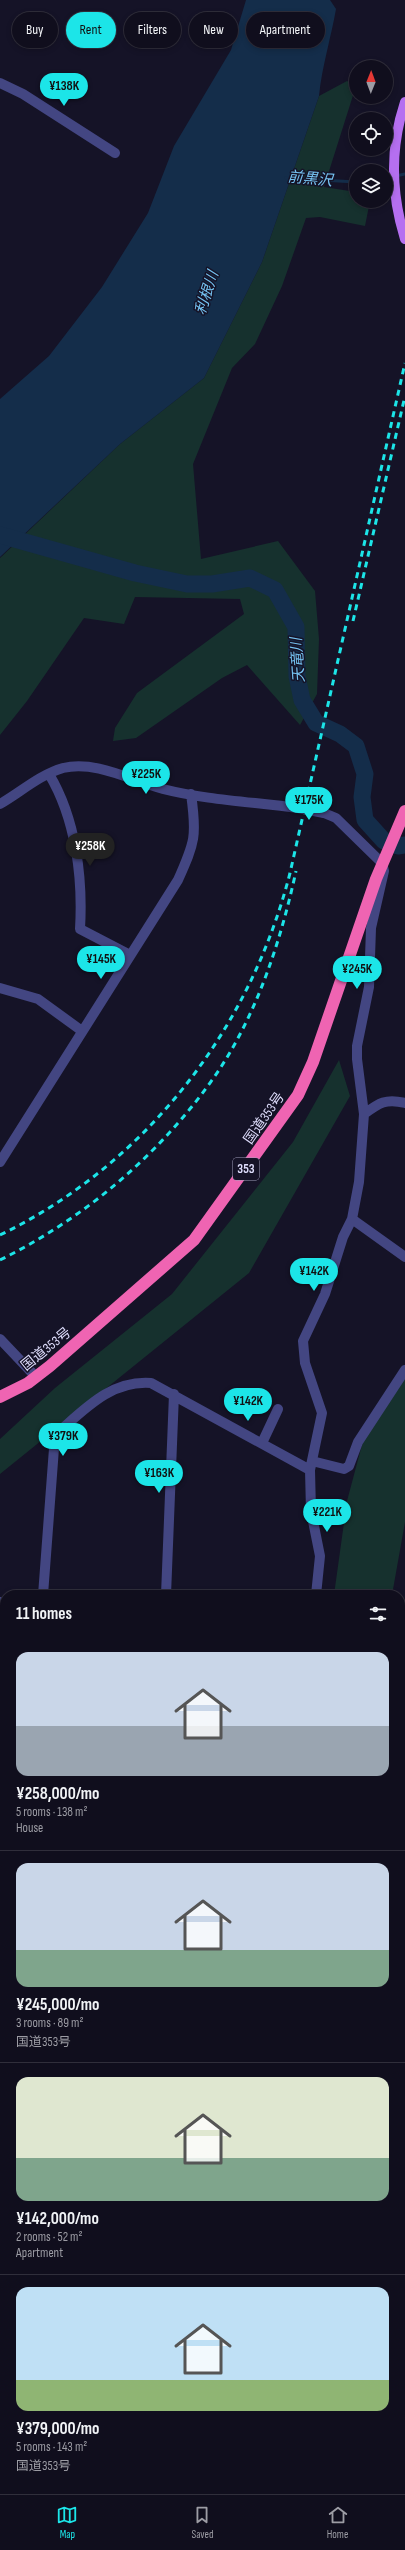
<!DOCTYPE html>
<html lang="en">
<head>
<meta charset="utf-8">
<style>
	:root { --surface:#100e1d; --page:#191726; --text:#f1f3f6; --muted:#9c9ca4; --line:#302e3b; --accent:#1ce5e8 }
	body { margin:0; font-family:"Sofia Sans Condensed","Noto Sans JP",sans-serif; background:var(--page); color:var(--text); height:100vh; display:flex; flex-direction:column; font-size:15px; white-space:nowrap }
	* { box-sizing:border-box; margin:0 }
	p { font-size:13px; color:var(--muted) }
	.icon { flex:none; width:22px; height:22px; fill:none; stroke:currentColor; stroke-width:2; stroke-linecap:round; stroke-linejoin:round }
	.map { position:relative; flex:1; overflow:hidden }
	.sheet { position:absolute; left:0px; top:1590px; width:405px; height:904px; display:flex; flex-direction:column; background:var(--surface); border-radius:16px 16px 0 0; box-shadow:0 2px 6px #0003,0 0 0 1px var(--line) }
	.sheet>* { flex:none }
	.banner { position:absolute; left:12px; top:12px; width:381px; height:36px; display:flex; gap:8px }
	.needle { width:26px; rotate:1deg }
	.tools { position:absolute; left:349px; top:60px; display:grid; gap:8px }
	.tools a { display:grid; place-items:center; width:44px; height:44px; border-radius:50%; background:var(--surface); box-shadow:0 2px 6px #0003,0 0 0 1px var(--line); font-size:20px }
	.price { position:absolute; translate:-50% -34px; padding:0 9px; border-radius:14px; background:var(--accent); color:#111; font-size:13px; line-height:26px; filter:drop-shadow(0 1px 2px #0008) }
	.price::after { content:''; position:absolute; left:50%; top:24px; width:12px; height:9px; margin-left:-6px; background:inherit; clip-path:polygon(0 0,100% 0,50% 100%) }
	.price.on { background:#222; color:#fff }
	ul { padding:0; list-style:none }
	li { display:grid; align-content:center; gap:8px; height:212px; padding:0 16px }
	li+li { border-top:1px solid var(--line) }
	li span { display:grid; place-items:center; height:124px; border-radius:12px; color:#555 }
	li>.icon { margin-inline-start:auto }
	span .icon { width:72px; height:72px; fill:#fffc; stroke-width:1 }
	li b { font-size:17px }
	h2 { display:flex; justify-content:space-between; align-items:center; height:48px; padding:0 16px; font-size:17px }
	.pill { padding:0 14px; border-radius:18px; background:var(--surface); box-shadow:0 2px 6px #0003,0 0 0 1px var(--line); font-size:14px; line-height:36px }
	.pill.on { background:var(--accent); color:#111 }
	.tabs { display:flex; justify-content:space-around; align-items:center; height:56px; border-top:1px solid var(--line); background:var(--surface); font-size:11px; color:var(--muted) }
	.tabs a { display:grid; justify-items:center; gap:2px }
	.tabs .on { color:var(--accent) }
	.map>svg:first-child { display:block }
	.green { fill:#16312e }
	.water { fill:#142d4a }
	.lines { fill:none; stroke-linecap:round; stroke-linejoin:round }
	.stream { stroke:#142d4a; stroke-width:3 }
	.river { stroke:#142d4a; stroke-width:17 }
	.minor { stroke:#434682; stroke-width:10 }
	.major { stroke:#b56ff0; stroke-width:10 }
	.highway { stroke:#ef64b2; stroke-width:12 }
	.rail { stroke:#1ce5e8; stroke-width:3; stroke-dasharray:6 5; stroke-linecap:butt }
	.minor-bridge { stroke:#434682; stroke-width:10 }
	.labels { text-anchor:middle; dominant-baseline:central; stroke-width:3; stroke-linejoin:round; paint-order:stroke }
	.shield { fill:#151327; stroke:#a2a0bc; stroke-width:1 }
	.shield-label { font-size:13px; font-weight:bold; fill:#deddfc }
	.street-label { font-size:14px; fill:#deddfc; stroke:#151327 }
	.water-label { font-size:15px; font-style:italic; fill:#75c2f1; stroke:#151327 }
</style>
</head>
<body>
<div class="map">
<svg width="405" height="2494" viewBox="0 0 405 2494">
	<rect width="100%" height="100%" fill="#151327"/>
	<path class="green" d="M347 81 356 86 324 187 356 192V201H370L365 226 320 217 306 218 282 286 255 344 232 368 193 464 201 559 278 541 315 591 319 639 317 694 300 725 247 665 222 678 136 738 113 741 115 728 137 693 244 614 240 599 135 597 124 624 84 618 27 701 0 735V558L120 444 204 378 262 262 319 96Z
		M339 1060 350 1096 249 1273 0 1474V1439L55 1388 172 1294 293 1142Z
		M405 1378V1522L392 1595H334L347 1501 363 1441Z
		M400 1718 405 1725V1839L400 1845Z"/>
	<path class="water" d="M246 0H330L336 9C331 38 322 66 319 96L262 262 204 378 120 444 0 557V399L49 356 102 287 148 213 174 146 231 50Z"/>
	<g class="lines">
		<path class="stream" d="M286 178 356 182
			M386 178 405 174"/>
		<path class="river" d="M0 535 135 573 187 584H212L250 578 275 590 296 627 297 676 302 700 316 723 340 734 356 746 365 774 362 797 365 820 384 841 398 846 405 845"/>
		<path class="minor" d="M0 83 23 94 115 153
			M49 774C76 819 83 878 80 929L130 955
			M0 804C21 792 39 775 63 768 96 760 132 781 163 789 206 800 254 802 298 808
			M0 988 38 999 82 1031
			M364 1114C379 1103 386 1098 405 1103
			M0 1162 178 880C195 842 197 836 191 794
			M352 1219 405 1257
			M0 1339 36 1377
			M262 1443 278 1409
			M312 1461 344 1469 349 1466 358 1442 405 1370
			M43 1595 55 1435C84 1410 110 1380 151 1383L310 1470
			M166 1595 174 1394
			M316 1595 320 1556 311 1511 310 1470 322 1413 305 1363 303 1341 325 1294 343 1237 352 1219 359 1182 364 1114 357 1059V1046L369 987 371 928 384 871 382 863 336 818 324 813
			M0 1602H5
			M0 1837H5
			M400 1934 405 1925
			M0 1943 5 1903
			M0 1974H5
			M0 2053H5
			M400 2206 405 2215
			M400 2463 405 2462
			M255 2494V2489"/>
		<path class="major" d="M405 102C390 147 391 194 405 239
			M0 2094 5 2098
			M400 2371 405 2374"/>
		<path class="highway" d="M0 1397 28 1383 50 1366 194 1240 298 1095 313 1062 376 879 405 811"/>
		<path class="rail" d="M353 621 405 396
			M0 1235C146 1164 250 1030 290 873L405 363
			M0 1260C87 1217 164 1151 219 1070 258 1011 281 940 296 871"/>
		<path class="minor-bridge" d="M298 808 324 813"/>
	</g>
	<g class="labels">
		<rect class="shield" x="233" y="1158" width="26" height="22" rx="3"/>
		<g class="shield-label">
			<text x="246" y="1169">353</text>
		</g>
		<g class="street-label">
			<text transform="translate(264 1118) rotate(-55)">国道353号</text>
			<text transform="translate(46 1349) rotate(-39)">国道353号</text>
		</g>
		<g class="water-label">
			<text transform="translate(310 179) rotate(5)">前黒沢</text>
			<text transform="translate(207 293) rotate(-72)">利根川</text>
			<text transform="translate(298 660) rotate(-94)">天竜川</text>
		</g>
	</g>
</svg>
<div class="tools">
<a><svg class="needle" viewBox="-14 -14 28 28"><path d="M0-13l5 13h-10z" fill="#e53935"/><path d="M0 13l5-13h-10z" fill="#9c9ca4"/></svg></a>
<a><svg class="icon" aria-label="locate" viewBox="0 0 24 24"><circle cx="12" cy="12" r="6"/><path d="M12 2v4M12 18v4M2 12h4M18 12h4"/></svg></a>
<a><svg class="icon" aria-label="layers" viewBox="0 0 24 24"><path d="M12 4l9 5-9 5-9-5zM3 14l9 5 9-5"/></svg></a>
</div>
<b class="price" style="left:64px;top:107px">¥138K</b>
<b class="price" style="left:146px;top:795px">¥225K</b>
<b class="price" style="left:309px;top:821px">¥175K</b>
<b class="price on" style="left:90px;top:867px">¥258K</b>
<b class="price" style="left:101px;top:980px">¥145K</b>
<b class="price" style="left:357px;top:990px">¥245K</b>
<b class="price" style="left:314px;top:1292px">¥142K</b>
<b class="price" style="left:248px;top:1422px">¥142K</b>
<b class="price" style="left:63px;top:1457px">¥379K</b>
<b class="price" style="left:159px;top:1494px">¥163K</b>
<b class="price" style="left:327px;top:1533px">¥221K</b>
<div class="banner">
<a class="pill">Buy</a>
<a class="pill on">Rent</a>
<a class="pill">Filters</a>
<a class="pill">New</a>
<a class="pill">Apartment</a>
</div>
<section class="sheet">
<h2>11 homes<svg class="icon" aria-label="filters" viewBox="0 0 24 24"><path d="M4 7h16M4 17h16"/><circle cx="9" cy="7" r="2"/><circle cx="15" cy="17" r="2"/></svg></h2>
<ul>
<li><span style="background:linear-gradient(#c9d6e8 60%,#9aa5b1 0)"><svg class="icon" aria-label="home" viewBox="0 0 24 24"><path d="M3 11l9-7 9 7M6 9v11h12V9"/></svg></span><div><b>¥258,000/mo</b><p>5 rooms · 138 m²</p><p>House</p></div></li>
<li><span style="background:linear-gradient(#c9d6e8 70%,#7fa58c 0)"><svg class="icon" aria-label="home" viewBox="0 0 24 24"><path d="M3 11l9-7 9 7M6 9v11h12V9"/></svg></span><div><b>¥245,000/mo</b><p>3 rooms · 89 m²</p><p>国道353号</p></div></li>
<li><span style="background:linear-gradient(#dfe7d0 65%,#7fa58c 0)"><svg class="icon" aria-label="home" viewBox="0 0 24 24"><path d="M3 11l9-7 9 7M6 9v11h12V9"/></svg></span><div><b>¥142,000/mo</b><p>2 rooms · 52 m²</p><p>Apartment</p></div></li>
<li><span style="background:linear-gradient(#bfe0f5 75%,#8fb573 0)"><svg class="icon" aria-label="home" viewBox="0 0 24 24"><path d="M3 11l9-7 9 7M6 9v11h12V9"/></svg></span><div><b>¥379,000/mo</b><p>5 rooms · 143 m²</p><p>国道353号</p></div></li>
</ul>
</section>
</div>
<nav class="tabs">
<a class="on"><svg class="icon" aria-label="map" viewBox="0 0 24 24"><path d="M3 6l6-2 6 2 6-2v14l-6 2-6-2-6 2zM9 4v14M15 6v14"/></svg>Map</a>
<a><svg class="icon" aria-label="saved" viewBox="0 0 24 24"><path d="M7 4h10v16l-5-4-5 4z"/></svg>Saved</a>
<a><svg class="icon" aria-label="home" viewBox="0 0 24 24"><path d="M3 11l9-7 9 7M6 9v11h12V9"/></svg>Home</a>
</nav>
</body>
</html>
